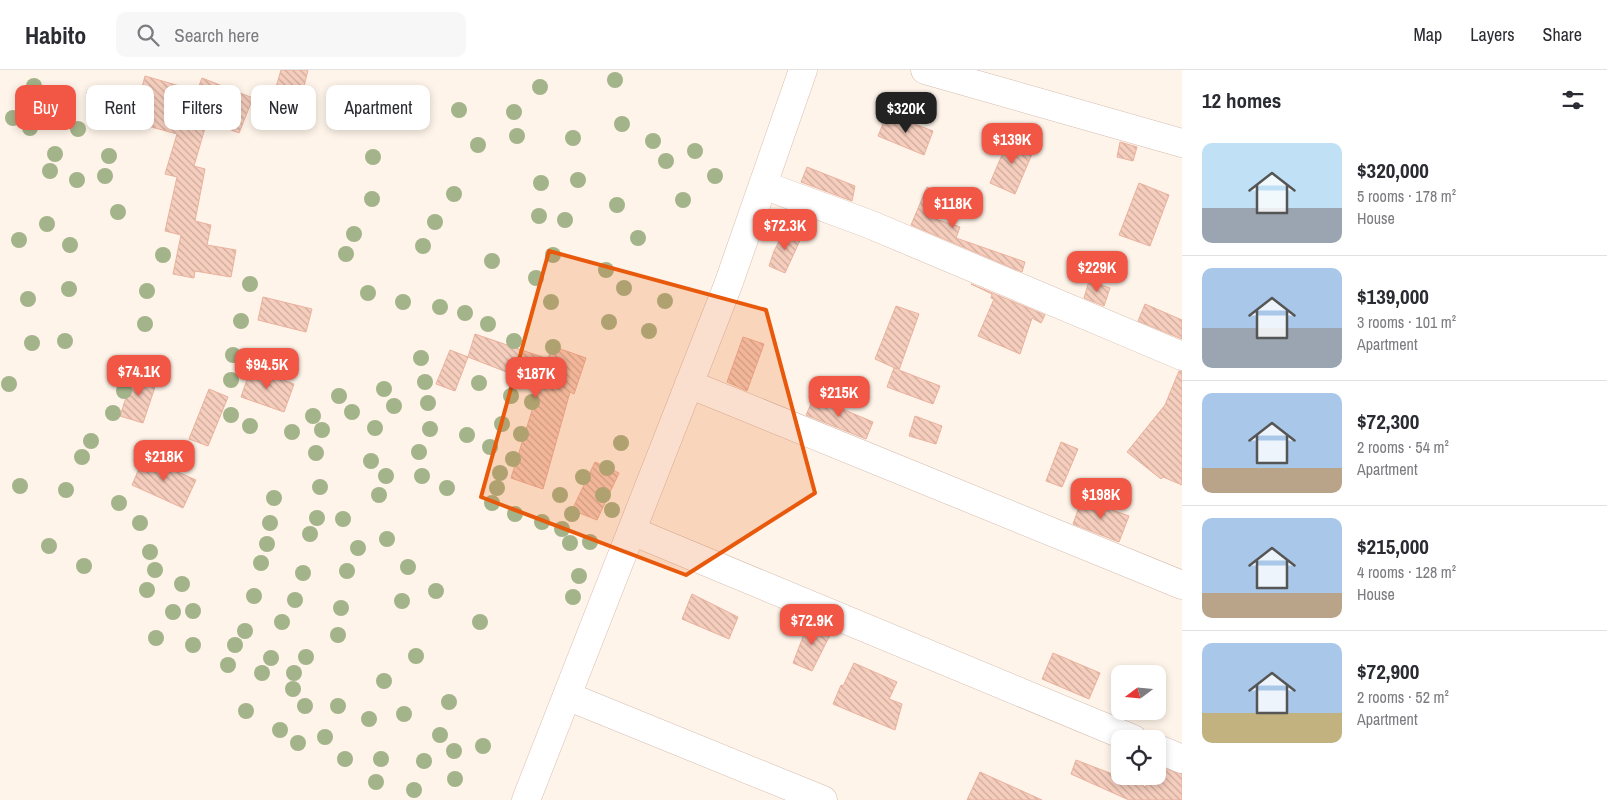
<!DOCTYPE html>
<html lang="en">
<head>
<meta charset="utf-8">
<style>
	:root { --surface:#fff; --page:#f7f7f7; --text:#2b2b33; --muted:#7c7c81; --line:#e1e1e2; --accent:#f25645 }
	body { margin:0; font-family:"Archivo Narrow",sans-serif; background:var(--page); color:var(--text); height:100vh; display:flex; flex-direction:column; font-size:19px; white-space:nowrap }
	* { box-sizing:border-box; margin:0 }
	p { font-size:16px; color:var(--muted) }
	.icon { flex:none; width:28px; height:28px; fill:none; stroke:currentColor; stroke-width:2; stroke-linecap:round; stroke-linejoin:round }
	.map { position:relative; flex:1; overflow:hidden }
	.sheet { display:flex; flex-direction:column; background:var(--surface); width:425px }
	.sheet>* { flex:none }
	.banner { position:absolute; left:15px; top:15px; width:475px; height:45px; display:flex; gap:10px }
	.needle { width:32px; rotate:254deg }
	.buttons { position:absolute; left:1111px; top:595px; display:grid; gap:10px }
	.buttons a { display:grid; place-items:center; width:55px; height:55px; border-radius:10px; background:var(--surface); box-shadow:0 2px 8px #0003; font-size:25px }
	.price { position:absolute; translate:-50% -42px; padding:0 11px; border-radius:10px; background:var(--accent); color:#fff; font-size:16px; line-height:32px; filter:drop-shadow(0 1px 2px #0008) }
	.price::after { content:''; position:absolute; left:50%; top:30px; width:15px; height:11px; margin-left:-8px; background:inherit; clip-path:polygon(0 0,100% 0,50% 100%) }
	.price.current { background:#222; color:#fff }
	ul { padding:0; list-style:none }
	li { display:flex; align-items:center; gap:15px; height:125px; padding:0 20px }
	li+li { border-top:1px solid var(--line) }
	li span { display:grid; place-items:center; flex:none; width:140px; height:100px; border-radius:10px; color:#555 }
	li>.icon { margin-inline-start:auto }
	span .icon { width:60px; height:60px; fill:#fffc; stroke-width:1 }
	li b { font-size:21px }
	h2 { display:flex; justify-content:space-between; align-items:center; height:60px; padding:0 20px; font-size:21px }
	.tag { padding:0 18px; border-radius:10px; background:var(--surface); box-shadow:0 2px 8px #0003; font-size:18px; line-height:45px }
	.tag.current { background:var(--accent); color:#fff }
	header { display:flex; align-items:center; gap:30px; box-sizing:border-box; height:70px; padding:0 25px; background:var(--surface); border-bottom:1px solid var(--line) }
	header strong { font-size:24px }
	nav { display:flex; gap:28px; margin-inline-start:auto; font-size:18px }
	.search { width:350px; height:45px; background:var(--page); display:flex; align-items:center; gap:12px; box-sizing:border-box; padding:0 18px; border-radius:10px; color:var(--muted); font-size:19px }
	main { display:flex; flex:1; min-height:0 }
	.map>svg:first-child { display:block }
	.building { fill:url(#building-back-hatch); stroke:#ebb19d }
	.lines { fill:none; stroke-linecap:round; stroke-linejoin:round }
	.street-casing { stroke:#d5bcb0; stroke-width:29 }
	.secondary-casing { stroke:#dabdaf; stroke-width:29 }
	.street { stroke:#fff; stroke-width:28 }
	.secondary { stroke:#fff; stroke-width:28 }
	.tree { fill:#a3b38a }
	.marked { fill:#e8590c; fill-opacity:0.2; stroke:#e8590c; stroke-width:4; stroke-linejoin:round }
</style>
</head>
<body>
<header>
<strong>Habito</strong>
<div class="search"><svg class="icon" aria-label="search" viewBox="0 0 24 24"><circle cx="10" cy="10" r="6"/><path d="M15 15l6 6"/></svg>Search here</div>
<nav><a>Map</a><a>Layers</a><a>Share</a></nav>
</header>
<main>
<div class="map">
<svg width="1182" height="730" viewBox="0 0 1182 730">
	<defs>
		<pattern id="building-back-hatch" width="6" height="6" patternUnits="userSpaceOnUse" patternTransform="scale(1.25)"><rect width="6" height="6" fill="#f6cebe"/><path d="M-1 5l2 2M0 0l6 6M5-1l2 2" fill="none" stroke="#ccaa9c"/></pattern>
	</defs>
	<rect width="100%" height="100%" fill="#fef4e9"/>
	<path class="building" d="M281 0H308L297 45 270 38Z
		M145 6 197 21 202 8 253 28 239 63 207 51 194 96 205 99 195 151 211 155 207 175 236 180 231 207 195 201 194 208 173 204 181 165 165 161 177 107 165 104 177 64 133 52Z
		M887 44 933 61 924 85 878 66Z
		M1010 66 1035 77 1015 124 990 113Z
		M1120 72 1137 77 1133 91 1117 87Z
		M807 97 855 116 852 131 801 112Z
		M1139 113 1169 125 1150 176 1119 165Z
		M927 117 945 126 935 149 960 157 956 168 1025 192 1022 202 911 155Z
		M786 158 802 166 785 203 769 196 774 181Z
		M1089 211 1110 218 1104 236 1084 228Z
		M971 214 1045 245 1041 253 1032 248 1020 284 978 266 994 229 991 228 992 224Z
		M263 227 312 239 306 262 258 250Z
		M1145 234 1182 250V269L1138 251Z
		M896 236 919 244 899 300 940 316 933 334 887 317 894 298 897 299 875 289Z
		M475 264 548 289 552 276 586 288 574 324 570 322 543 419 511 408 540 315 468 287Z
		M743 267 764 274 747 321 727 312Z
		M450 280 468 287 455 321 436 314Z
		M251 298 294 314 284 342 241 327Z
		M135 300 158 308 143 353 120 346Z
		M1179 301H1182V415L1163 407 1161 409 1127 382 1165 335Z
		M209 319 228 327 208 376 189 369Z
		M814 327 873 352 866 369 806 345Z
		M915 346 942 356 936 374 909 366Z
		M1061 372 1078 379 1062 417 1046 411Z
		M144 387 196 410 183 438 132 415Z
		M595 392 619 403 597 450 572 440Z
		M1082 429 1129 446 1119 472 1073 454Z
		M692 524 738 547 729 569 682 549Z
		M809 551 832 561 812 601 793 593Z
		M1053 583 1100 603 1089 629 1042 609Z
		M854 593 897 612 889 629 902 634 895 660 833 634 841 615 843 616Z
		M1076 690 1146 717 1150 706H1158V696L1182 704V730H1129L1071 704Z
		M980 702 1042 730H967Z"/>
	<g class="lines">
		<g class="street-casing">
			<path id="street" d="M925 0 1182 73
				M763 115 869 154 1182 286
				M689 314 1182 515
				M632 461 1133 669
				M567 626 823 730
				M1158 679 1182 689"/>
		</g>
		<g class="secondary-casing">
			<path id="secondary" d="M526 730 728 215 803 0"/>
		</g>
		<use href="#street" class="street"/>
		<use href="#secondary" class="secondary"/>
	</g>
	<g class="tree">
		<circle cx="615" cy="10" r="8"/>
		<circle cx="34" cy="16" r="8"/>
		<circle cx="540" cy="17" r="8"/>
		<circle cx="94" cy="25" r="8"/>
		<circle cx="355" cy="30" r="8"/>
		<circle cx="417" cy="31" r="8"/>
		<circle cx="459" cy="40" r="8"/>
		<circle cx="59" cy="41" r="8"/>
		<circle cx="514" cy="42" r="8"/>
		<circle cx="106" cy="45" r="8"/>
		<circle cx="13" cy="48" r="8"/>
		<circle cx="622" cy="54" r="8"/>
		<circle cx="30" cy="58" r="8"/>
		<circle cx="78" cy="59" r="8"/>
		<circle cx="517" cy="66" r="8"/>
		<circle cx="573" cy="68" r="8"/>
		<circle cx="653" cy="71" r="8"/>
		<circle cx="478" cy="75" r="8"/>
		<circle cx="695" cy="81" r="8"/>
		<circle cx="55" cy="84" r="8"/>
		<circle cx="109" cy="86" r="8"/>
		<circle cx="373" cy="87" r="8"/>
		<circle cx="666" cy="91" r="8"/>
		<circle cx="50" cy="101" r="8"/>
		<circle cx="105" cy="106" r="8"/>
		<circle cx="715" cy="106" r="8"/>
		<circle cx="77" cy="110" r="8"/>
		<circle cx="578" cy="110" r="8"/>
		<circle cx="541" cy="113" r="8"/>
		<circle cx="454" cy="124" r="8"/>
		<circle cx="372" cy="129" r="8"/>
		<circle cx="683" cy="130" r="8"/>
		<circle cx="617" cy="135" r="8"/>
		<circle cx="118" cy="142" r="8"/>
		<circle cx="539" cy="146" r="8"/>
		<circle cx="565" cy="150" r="8"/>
		<circle cx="435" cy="152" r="8"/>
		<circle cx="47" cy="154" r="8"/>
		<circle cx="354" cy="164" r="8"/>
		<circle cx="638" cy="168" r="8"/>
		<circle cx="19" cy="170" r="8"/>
		<circle cx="70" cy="175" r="8"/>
		<circle cx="423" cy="176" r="8"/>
		<circle cx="346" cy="184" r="8"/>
		<circle cx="163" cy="185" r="8"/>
		<circle cx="553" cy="185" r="8"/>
		<circle cx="492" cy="191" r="8"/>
		<circle cx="606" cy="200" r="8"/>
		<circle cx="536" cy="208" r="8"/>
		<circle cx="250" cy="214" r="8"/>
		<circle cx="624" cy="218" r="8"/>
		<circle cx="69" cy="219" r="8"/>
		<circle cx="147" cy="221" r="8"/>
		<circle cx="368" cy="223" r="8"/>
		<circle cx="28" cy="229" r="8"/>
		<circle cx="665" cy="231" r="8"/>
		<circle cx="403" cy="232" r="8"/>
		<circle cx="551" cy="232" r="8"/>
		<circle cx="440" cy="237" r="8"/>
		<circle cx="465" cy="243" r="8"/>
		<circle cx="241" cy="251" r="8"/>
		<circle cx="609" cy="252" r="8"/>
		<circle cx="145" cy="254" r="8"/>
		<circle cx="488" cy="254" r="8"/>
		<circle cx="649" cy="261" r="8"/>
		<circle cx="65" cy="271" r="8"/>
		<circle cx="514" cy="271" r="8"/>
		<circle cx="32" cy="273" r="8"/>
		<circle cx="553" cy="277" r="8"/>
		<circle cx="233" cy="285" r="8"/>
		<circle cx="421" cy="288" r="8"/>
		<circle cx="137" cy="296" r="8"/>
		<circle cx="231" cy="310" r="8"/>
		<circle cx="425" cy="312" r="8"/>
		<circle cx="479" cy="313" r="8"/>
		<circle cx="9" cy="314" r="8"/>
		<circle cx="384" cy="319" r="8"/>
		<circle cx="124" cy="321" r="8"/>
		<circle cx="339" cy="326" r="8"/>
		<circle cx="511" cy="326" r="8"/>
		<circle cx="532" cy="332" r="8"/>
		<circle cx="428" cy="333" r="8"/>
		<circle cx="394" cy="336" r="8"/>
		<circle cx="352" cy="342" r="8"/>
		<circle cx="113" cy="343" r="8"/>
		<circle cx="231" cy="345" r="8"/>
		<circle cx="313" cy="346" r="8"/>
		<circle cx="502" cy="354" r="8"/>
		<circle cx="250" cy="356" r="8"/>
		<circle cx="375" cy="358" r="8"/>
		<circle cx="430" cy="359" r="8"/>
		<circle cx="322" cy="360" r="8"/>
		<circle cx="292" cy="362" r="8"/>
		<circle cx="521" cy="364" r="8"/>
		<circle cx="467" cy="365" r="8"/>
		<circle cx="91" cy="371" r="8"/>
		<circle cx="621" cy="373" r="8"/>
		<circle cx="490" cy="377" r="8"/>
		<circle cx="419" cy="382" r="8"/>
		<circle cx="316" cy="383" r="8"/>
		<circle cx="82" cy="387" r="8"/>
		<circle cx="513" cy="389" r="8"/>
		<circle cx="371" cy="391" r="8"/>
		<circle cx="607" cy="398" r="8"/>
		<circle cx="500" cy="403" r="8"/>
		<circle cx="386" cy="406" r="8"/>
		<circle cx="422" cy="406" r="8"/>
		<circle cx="583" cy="407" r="8"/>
		<circle cx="20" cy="416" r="8"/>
		<circle cx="320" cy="417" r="8"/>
		<circle cx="447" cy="418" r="8"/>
		<circle cx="497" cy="418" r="8"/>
		<circle cx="66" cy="420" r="8"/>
		<circle cx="379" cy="425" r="8"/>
		<circle cx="560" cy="425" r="8"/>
		<circle cx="603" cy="425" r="8"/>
		<circle cx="274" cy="428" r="8"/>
		<circle cx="119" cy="433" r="8"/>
		<circle cx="492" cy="433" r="8"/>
		<circle cx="612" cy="440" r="8"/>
		<circle cx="515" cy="444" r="8"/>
		<circle cx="572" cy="444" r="8"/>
		<circle cx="317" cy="448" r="8"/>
		<circle cx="343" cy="449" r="8"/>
		<circle cx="542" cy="452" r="8"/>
		<circle cx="140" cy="453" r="8"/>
		<circle cx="270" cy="453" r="8"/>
		<circle cx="562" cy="459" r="8"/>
		<circle cx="310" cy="464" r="8"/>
		<circle cx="387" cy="469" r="8"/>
		<circle cx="590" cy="472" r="8"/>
		<circle cx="570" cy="473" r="8"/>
		<circle cx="267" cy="474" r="8"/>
		<circle cx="49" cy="476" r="8"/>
		<circle cx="358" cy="478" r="8"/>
		<circle cx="150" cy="482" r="8"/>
		<circle cx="261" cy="493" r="8"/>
		<circle cx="84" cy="496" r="8"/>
		<circle cx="408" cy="497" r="8"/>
		<circle cx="155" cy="500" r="8"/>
		<circle cx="347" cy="501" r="8"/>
		<circle cx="303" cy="503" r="8"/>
		<circle cx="579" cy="506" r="8"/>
		<circle cx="182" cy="514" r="8"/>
		<circle cx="147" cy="520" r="8"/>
		<circle cx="436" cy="521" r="8"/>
		<circle cx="254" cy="526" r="8"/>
		<circle cx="573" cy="527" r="8"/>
		<circle cx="295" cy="530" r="8"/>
		<circle cx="402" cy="531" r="8"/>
		<circle cx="341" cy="538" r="8"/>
		<circle cx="193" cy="541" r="8"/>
		<circle cx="173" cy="542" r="8"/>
		<circle cx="282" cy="552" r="8"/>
		<circle cx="480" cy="552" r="8"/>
		<circle cx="245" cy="561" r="8"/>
		<circle cx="338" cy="565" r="8"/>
		<circle cx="156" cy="568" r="8"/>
		<circle cx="193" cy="575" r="8"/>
		<circle cx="235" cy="575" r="8"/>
		<circle cx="416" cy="586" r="8"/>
		<circle cx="306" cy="587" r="8"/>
		<circle cx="271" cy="588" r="8"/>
		<circle cx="228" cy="595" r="8"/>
		<circle cx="262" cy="603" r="8"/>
		<circle cx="294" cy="603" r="8"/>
		<circle cx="384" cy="611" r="8"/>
		<circle cx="293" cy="619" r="8"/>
		<circle cx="449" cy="632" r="8"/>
		<circle cx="305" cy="636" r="8"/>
		<circle cx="338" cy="636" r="8"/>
		<circle cx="246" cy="641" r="8"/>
		<circle cx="404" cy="644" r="8"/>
		<circle cx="369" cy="649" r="8"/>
		<circle cx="280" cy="660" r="8"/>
		<circle cx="440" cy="665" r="8"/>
		<circle cx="325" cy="667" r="8"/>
		<circle cx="298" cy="673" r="8"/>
		<circle cx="483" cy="676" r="8"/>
		<circle cx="454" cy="681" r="8"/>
		<circle cx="345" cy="689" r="8"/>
		<circle cx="381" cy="689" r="8"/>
		<circle cx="424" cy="691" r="8"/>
		<circle cx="455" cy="709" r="8"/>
		<circle cx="376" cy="712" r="8"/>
		<circle cx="414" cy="720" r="8"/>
	</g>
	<path class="marked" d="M549 181 766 240 815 423 686 505 481 427Z"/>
</svg>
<div class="buttons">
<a><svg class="needle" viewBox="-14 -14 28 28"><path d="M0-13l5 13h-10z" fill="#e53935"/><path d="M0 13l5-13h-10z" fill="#7c7c81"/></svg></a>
<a><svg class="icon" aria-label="locate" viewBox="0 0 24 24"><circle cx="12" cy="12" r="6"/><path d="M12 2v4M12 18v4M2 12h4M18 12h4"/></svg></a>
</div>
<b class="price current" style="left:906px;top:64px">$320K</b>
<b class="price" style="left:1012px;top:95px">$139K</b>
<b class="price" style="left:953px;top:159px">$118K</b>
<b class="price" style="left:785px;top:181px">$72.3K</b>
<b class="price" style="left:1097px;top:223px">$229K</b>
<b class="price" style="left:267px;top:320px">$94.5K</b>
<b class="price" style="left:139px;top:327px">$74.1K</b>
<b class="price" style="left:536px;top:329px">$187K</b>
<b class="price" style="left:839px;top:348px">$215K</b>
<b class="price" style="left:164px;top:412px">$218K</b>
<b class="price" style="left:1101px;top:450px">$198K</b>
<b class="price" style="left:812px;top:576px">$72.9K</b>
<div class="banner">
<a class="tag current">Buy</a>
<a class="tag">Rent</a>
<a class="tag">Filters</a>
<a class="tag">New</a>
<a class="tag">Apartment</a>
</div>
</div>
<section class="sheet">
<h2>12 homes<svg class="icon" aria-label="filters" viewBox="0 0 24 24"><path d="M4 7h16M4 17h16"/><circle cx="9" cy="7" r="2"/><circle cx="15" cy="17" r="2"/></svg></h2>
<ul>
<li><span style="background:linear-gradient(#bfe0f5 65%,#9aa5b1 0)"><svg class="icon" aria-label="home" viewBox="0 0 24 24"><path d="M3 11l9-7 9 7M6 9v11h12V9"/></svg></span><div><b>$320,000</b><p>5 rooms · 178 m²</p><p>House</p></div></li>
<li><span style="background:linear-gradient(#a9c7e8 60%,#9aa5b1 0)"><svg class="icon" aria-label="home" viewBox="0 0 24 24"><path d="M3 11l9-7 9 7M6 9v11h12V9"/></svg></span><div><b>$139,000</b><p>3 rooms · 101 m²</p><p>Apartment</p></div></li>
<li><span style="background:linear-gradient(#a9c7e8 75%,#b9a48a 0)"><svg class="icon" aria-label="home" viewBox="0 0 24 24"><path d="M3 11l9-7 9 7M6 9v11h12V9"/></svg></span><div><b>$72,300</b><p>2 rooms · 54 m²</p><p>Apartment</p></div></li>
<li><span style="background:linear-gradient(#a9c7e8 75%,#b9a48a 0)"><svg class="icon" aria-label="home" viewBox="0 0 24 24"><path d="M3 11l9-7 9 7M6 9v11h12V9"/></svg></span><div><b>$215,000</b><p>4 rooms · 128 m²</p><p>House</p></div></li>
<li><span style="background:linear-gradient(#a9c7e8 70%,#c2b280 0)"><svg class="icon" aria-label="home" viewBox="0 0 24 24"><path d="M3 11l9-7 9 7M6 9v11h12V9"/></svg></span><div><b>$72,900</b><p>2 rooms · 52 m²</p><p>Apartment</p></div></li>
</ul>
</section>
</main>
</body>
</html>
